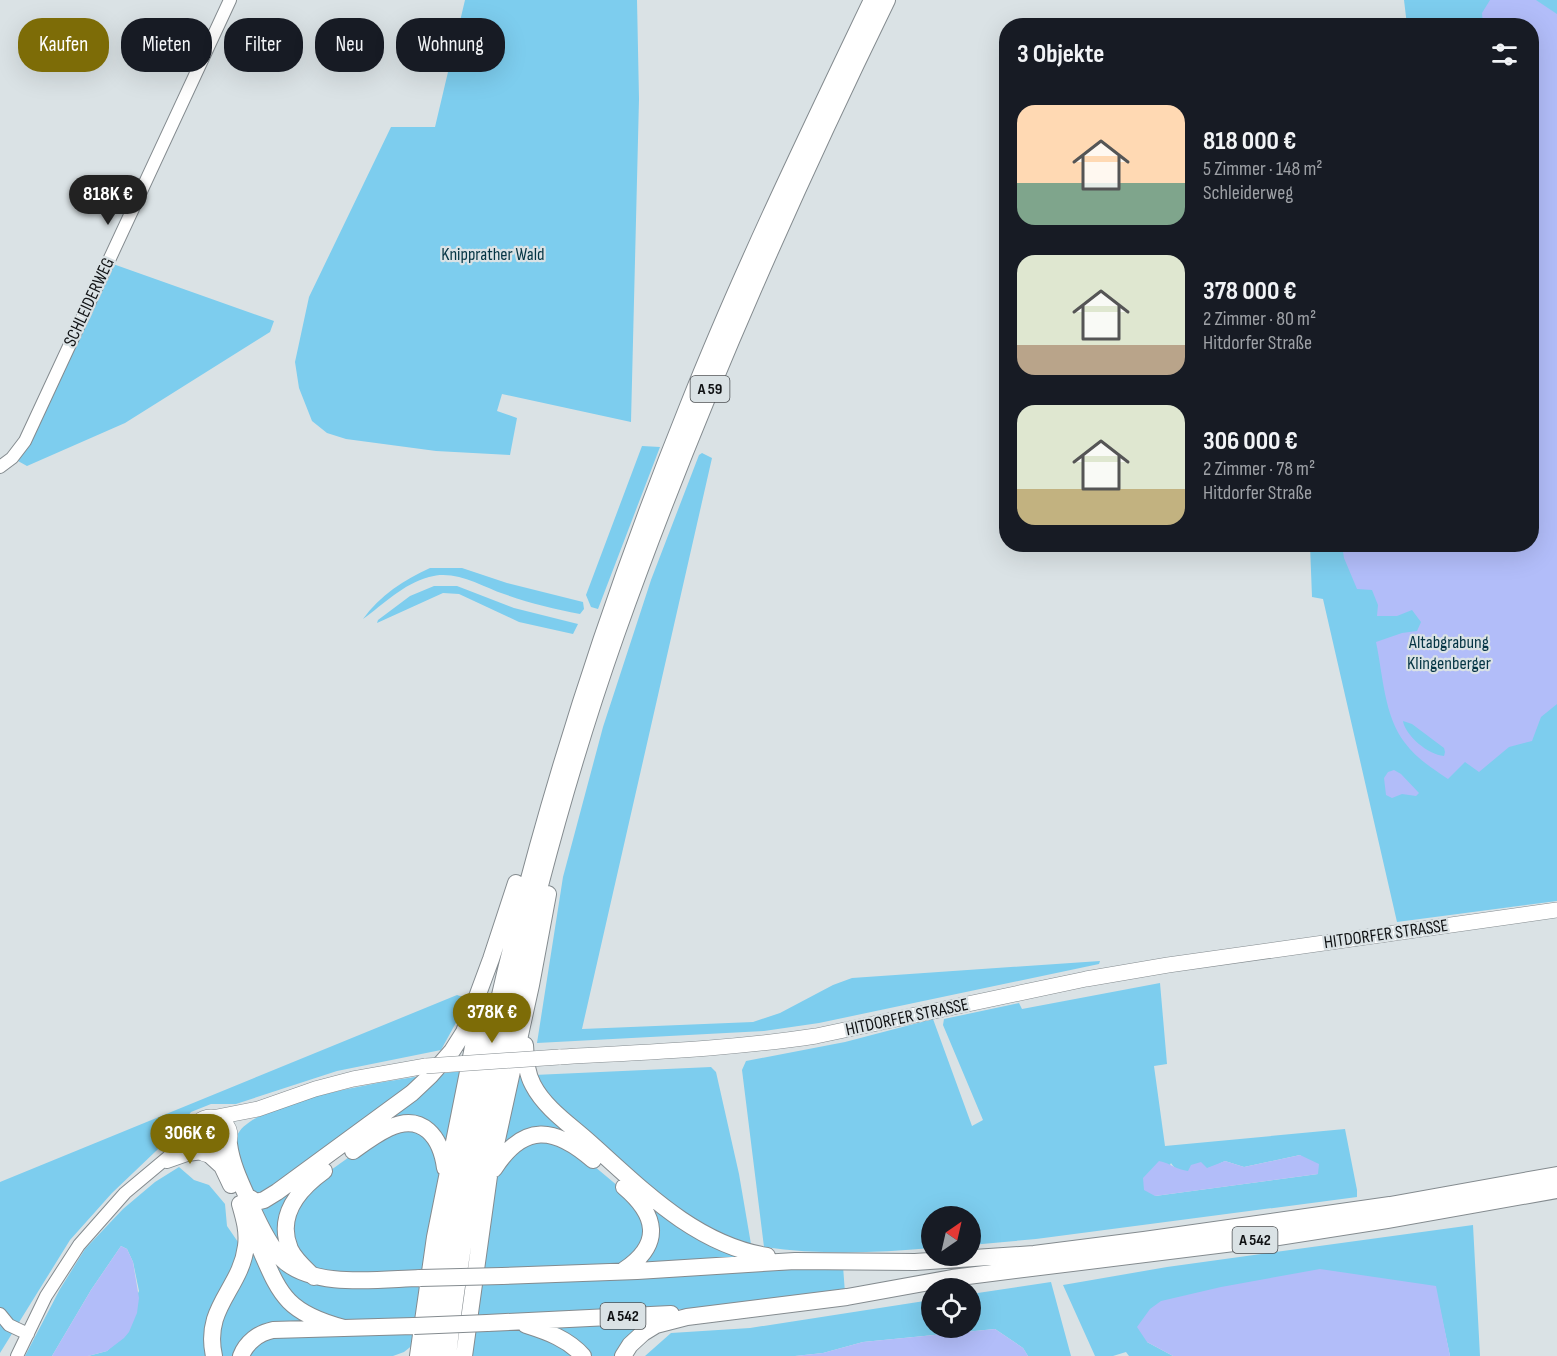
<!DOCTYPE html>
<html lang="de">
<head>
<meta charset="utf-8">
<style>
	:root { --surface:#171b24; --page:#20242c; --text:#f1f3f6; --muted:#9ea1a6; --accent:#7d6c07 }
	body { margin:0; font-family:"Sofia Sans Condensed",sans-serif; background:var(--page); color:var(--text); height:100vh; display:flex; flex-direction:column; font-size:22px; white-space:nowrap }
	* { box-sizing:border-box; margin:0 }
	p { font-size:20px; color:var(--muted) }
	.icon { flex:none; width:33px; height:33px; fill:none; stroke:currentColor; stroke-width:2; stroke-linecap:round; stroke-linejoin:round }
	.map { position:relative; flex:1; overflow:hidden }
	.panel { position:absolute; left:999px; top:18px; width:540px; height:534px; display:flex; flex-direction:column; background:var(--surface); border-radius:24px; box-shadow:0 6px 24px #0002 }
	.panel>* { flex:none }
	.hud { position:absolute; left:18px; top:18px; width:570px; height:54px; display:flex; gap:12px }
	.needle { width:39px; rotate:34deg }
	.controls { position:absolute; left:921px; top:1206px; display:grid; gap:12px }
	.controls a { display:grid; place-items:center; width:60px; height:60px; border-radius:50%; background:var(--surface); box-shadow:0 6px 24px #0002; font-size:30px }
	.price { position:absolute; translate:-50% -51px; padding:0 14px; border-radius:21px; background:var(--accent); color:#fff; font-size:20px; line-height:39px; filter:drop-shadow(0 2px 3px #0008) }
	.price::after { content:''; position:absolute; left:50%; top:36px; width:18px; height:14px; margin-left:-9px; background:inherit; clip-path:polygon(0 0,100% 0,50% 100%) }
	.price.selected { background:#222; color:#fff }
	ul { padding:0; list-style:none }
	li { display:flex; align-items:center; gap:18px; height:150px; padding:0 18px }
	li span { display:grid; place-items:center; flex:none; width:168px; height:120px; border-radius:18px; color:#555 }
	li>.icon { margin-inline-start:auto }
	span .icon { width:72px; height:72px; fill:#fffc; stroke-width:1 }
	li b { font-size:26px }
	h2 { display:flex; justify-content:space-between; align-items:center; height:72px; padding:0 18px; font-size:26px }
	.tag { padding:0 21px; border-radius:24px; background:var(--surface); box-shadow:0 6px 24px #0002; font-size:21px; line-height:54px }
	.tag.selected { background:var(--accent); color:#fff }
	.map>svg:first-child { display:block }
	.green { fill:#7dcdee; fill-rule:evenodd }
	.water { fill:#b2bdf9; fill-rule:evenodd }
	.lines { fill:none; stroke-linecap:round; stroke-linejoin:round }
	.minor-casing { stroke:#848b8f; stroke-width:14 }
	.major-casing { stroke:#848b8f; stroke-width:16 }
	.highway-casing { stroke:#848b8f; stroke-width:18 }
	.minor { stroke:#fff; stroke-width:12 }
	.major { stroke:#fff; stroke-width:15 }
	.highway { stroke:#fff; stroke-width:16 }
	.major-bridge-casing { stroke:#848b8f; stroke-width:16; stroke-linecap:butt }
	.highway-bridge-casing { stroke:#848b8f; stroke-width:18; stroke-linecap:butt }
	.major-bridge { stroke:#fff; stroke-width:15 }
	.highway-bridge { stroke:#fff; stroke-width:16 }
	.labels { text-anchor:middle; dominant-baseline:central; stroke-width:4.5; stroke-linejoin:round; paint-order:stroke }
	.shield { fill:#dae2e5; stroke:#4d5053; stroke-width:1.5 }
	.shield-label { font-size:16px; font-weight:bold; fill:#101214 }
	.park-label { font-size:18px; fill:#053544; stroke:#dae2e5 }
	.street-label { font-size:18px; fill:#101214; stroke:#dae2e5 }
</style>
</head>
<body>
<div class="map">
<svg width="1557" height="1356" viewBox="0 0 1557 1356">
	<rect width="100%" height="100%" fill="#dae2e5"/>
	<path class="green" d="M465 0H637L639 99 631 422 502 394 497 411 517 418 510 455 436 451 346 439 327 433 312 421 299 388 295 362 309 297 391 127H435Z
		M1404 0H1557V901L1397 922 1323 599 1312 597 1310 545 1532 544V26L1407 25Z
		M113 264 274 321 270 332 125 423 27 466 18 461 33 436Z
		M642 446 660 447 598 609 591 607 586 595Z
		M702 453 712 458 582 1029 753 1022 780 1013 833 985 852 978 1100 961 1099 964 819 1023 764 1031 537 1043 563 877 603 727 651 580 699 455Z
		M430 568H462L507 583 583 602 584 609 580 614C554 609 529 603 504 594 481 586 455 569 429 577 403 584 384 604 363 619 379 596 405 579 430 568Z
		M434 586H457L514 608 578 624 573 634 519 622 459 594 443 593 377 623 378 620 410 596Z
		M1160 983 1167 1064 1154 1066 1165 1146 1345 1129 1357 1190V1197L1036 1239 971 1245 970 1216H932L931 1248C875 1253 820 1255 764 1247L742 1070 746 1061 845 1042 933 1019 972 1126 983 1120 943 1025 944 1019 1019 1003 1022 1009ZM1300 1155 1318 1174 1155 1196 1171 1163C1171 1164 1177 1170 1178 1170 1191 1176 1213 1167 1225 1161L1244 1167Z
		M457 995 469 999 441 1050 337 1071 236 1104H211L191 1112 178 1130 112 1193 70 1240 0 1353V1182Z
		M516 1067 659 1208 751 1257 636 1268 647 1255 641 1199 589 1151 563 1136 504 1148Z
		M711 1067 716 1072 739 1174 752 1250 698 1227 564 1116 534 1075Z
		M460 1071 447 1147 398 1122 342 1154 305 1182 285 1258 257 1211 439 1074Z
		M429 1075 263 1198 253 1197C246 1179 230 1155 237 1136 250 1101 393 1080 429 1075Z
		M197 1136a14 14 0 1 1 28 0a14 14 0 1 1-28 0Z
		M403 1127 429 1136 440 1170 424 1272 340 1273 317 1268 306 1260 294 1242 292 1215 331 1170 359 1150Z
		M546 1139 588 1161 637 1202 649 1230 626 1263 480 1272 495 1180 514 1149Z
		M179 1167 194 1180 209 1185 225 1204 227 1226 240 1245 207 1356H88L107 1351 113 1345 139 1291 133 1262 127 1249 121 1246 91 1290 52 1356H25L60 1289 85 1249 123 1209 155 1182Z
		M1473 1225 1480 1356H1450L1435 1286 1147 1342 1173 1356H1129L1126 1352 1113 1356H1095L1063 1285 1167 1267Z
		M262 1237 286 1267 421 1283 415 1322 332 1320 289 1295Z
		M252 1244 314 1323H268L235 1356H218L215 1341Z
		M843 1266 845 1293 711 1308 474 1318 480 1283Z
		M1051 1282 1071 1356H1028L1023 1348 995 1329 863 1342 823 1353 795 1356H645L671 1333 750 1328 931 1300 932 1328H970L971 1294Z
		M657 1319 619 1356H589L541 1326Z
		M472 1330 528 1331 579 1356H468Z
		M415 1331 414 1344 404 1352 393 1356H245L269 1335Z"/>
	<path class="water" d="M1490 0H1536L1557 14V704L1541 717 1532 741 1509 747 1479 772 1465 762 1448 779C1433 769 1416 758 1405 743 1384 716 1383 675 1376 642L1402 633 1417 631 1421 622 1412 610 1397 616H1377L1378 605 1372 590 1357 589 1344 558 1342 545 1532 544V26L1483 25 1482 13ZM1403 721 1412 724 1444 748 1445 752 1444 756C1428 755 1405 735 1403 721Z
		M1394 770 1401 774 1419 793 1416 796 1402 794 1392 798 1386 795 1384 778 1388 772Z
		M1300 1155 1319 1164 1318 1174 1155 1196 1144 1190 1143 1178 1159 1161C1170 1163 1177 1170 1188 1171L1191 1165 1201 1162 1207 1168 1225 1161 1244 1167Z
		M121 1246 127 1249 133 1262 139 1298 137 1313 129 1332 124 1338 107 1351 88 1356H52L91 1290Z
		M1320 1269 1436 1286 1450 1356H1173L1147 1342 1137 1327 1150 1309 1161 1301 1221 1287Z
		M995 1329 1023 1348 1028 1356H795L823 1353 863 1342Z"/>
	<g class="lines">
		<g class="minor-casing">
			<path id="minor" d="M0 467 12 458 25 441 230 0
				M167 1162 187 1155 203 1153
				M0 1314 9 1325 28 1334
				M17 1356 46 1296 79 1245 125 1193 174 1152 192 1131"/>
		</g>
		<g class="major-casing">
			<path id="major" d="M559 1057C645 1052 731 1049 816 1036L1086 979 1168 965 1557 910
				M192 1136a19 19 0 1 1 38 0a19 19 0 1 1-38 0Z
				M217 1117 258 1109 315 1089 353 1079 426 1066"/>
		</g>
		<g class="highway-casing">
			<path id="highway" d="M525 1045C526 1059 526 1072 533 1085 545 1108 569 1124 588 1141 641 1188 694 1244 767 1256
				M229 1144C232 1167 243 1187 252 1208 260 1226 269 1245 282 1259 312 1289 380 1279 420 1278
				M353 1151C364 1143 376 1134 389 1128 423 1112 441 1138 445 1168
				M210 1155 222 1166 231 1185
				M494 1169C524 1122 555 1127 593 1160
				M624 1187C657 1215 663 1244 624 1270
				M247 1196 256 1202 264 1200 277 1192 412 1093 430 1076 452 1051 464 1032 491 959 516 883
				M253 1233C279 1289 279 1311 344 1328
				M502 1276 637 1271 795 1261 915 1262 1034 1254 1144 1240 1390 1205 1557 1175
				M314 1277C306 1269 295 1260 290 1249 276 1216 299 1189 324 1171
				M487 1323 671 1314
				M526 1325C548 1332 568 1339 583 1356
				M214 1356C203 1307 241 1289 246 1246 248 1231 244 1218 240 1204
				M241 1356C246 1343 258 1333 273 1330L414 1326
				M418 1356 435 1237 480 1012
				M434 1356C444 1270 459 1185 477 1101 525 861 597 632 688 406 743 268 808 134 872 0
				M448 1356C457 1275 471 1194 487 1115 520 953 561 791 616 635 693 418 786 207 887 0
				M464 1356 489 1176 531 985 548 894
				M623 1356 630 1345 643 1333 656 1325 687 1317 847 1297 952 1278 1266 1239 1387 1220 1557 1190"/>
		</g>
		<use href="#minor" class="minor"/>
		<use href="#major" class="major"/>
		<use href="#highway" class="highway"/>
		<g class="major-bridge-casing">
			<path id="major-bridge" d="M426 1066 559 1057"/>
		</g>
		<g class="highway-bridge-casing">
			<path id="highway-bridge" d="M420 1278 502 1276
				M414 1326 487 1323"/>
		</g>
		<use href="#major-bridge" class="major-bridge"/>
		<use href="#highway-bridge" class="highway-bridge"/>
	</g>
	<g class="labels">
		<g class="shield">
			<rect x="690.5" y="376" width="39" height="26" rx="4.5"/>
			<rect x="1232.5" y="1227" width="45" height="26" rx="4.5"/>
			<rect x="600.5" y="1303" width="45" height="26" rx="4.5"/>
		</g>
		<g class="shield-label">
			<text x="710" y="389">A 59</text>
			<text x="1255" y="1240">A 542</text>
			<text x="623" y="1316">A 542</text>
		</g>
		<g class="park-label">
			<text x="493" y="254">Knipprather Wald</text>
			<text x="1449" y="642">Altabgrabung<tspan x="1449" dy="21">Klingenberger</tspan></text>
		</g>
		<g class="street-label">
			<text transform="translate(89 302) rotate(-65)">SCHLEIDERWEG</text>
			<text transform="translate(1386 934) rotate(-8)">HITDORFER STRASSE</text>
			<text transform="translate(907 1017) rotate(-12)">HITDORFER STRASSE</text>
		</g>
	</g>
</svg>
<div class="controls">
<a><svg class="needle" viewBox="-14 -14 28 28"><path d="M0-13l5 13h-10z" fill="#e53935"/><path d="M0 13l5-13h-10z" fill="#9ea1a6"/></svg></a>
<a><svg class="icon" aria-label="locate" viewBox="0 0 24 24"><circle cx="12" cy="12" r="6"/><path d="M12 2v4M12 18v4M2 12h4M18 12h4"/></svg></a>
</div>
<b class="price selected" style="left:108px;top:226px">818K €</b>
<b class="price" style="left:492px;top:1044px">378K €</b>
<b class="price" style="left:190px;top:1165px">306K €</b>
<div class="hud">
<a class="tag selected">Kaufen</a>
<a class="tag">Mieten</a>
<a class="tag">Filter</a>
<a class="tag">Neu</a>
<a class="tag">Wohnung</a>
</div>
<section class="panel">
<h2>3 Objekte<svg class="icon" aria-label="filters" viewBox="0 0 24 24"><path d="M4 7h16M4 17h16"/><circle cx="9" cy="7" r="2"/><circle cx="15" cy="17" r="2"/></svg></h2>
<ul>
<li><span style="background:linear-gradient(#ffd9b3 65%,#7fa58c 0)"><svg class="icon" aria-label="home" viewBox="0 0 24 24"><path d="M3 11l9-7 9 7M6 9v11h12V9"/></svg></span><div><b>818 000 €</b><p>5 Zimmer · 148 m²</p><p>Schleiderweg</p></div></li>
<li><span style="background:linear-gradient(#dfe7d0 75%,#b9a48a 0)"><svg class="icon" aria-label="home" viewBox="0 0 24 24"><path d="M3 11l9-7 9 7M6 9v11h12V9"/></svg></span><div><b>378 000 €</b><p>2 Zimmer · 80 m²</p><p>Hitdorfer Straße</p></div></li>
<li><span style="background:linear-gradient(#dfe7d0 70%,#c2b280 0)"><svg class="icon" aria-label="home" viewBox="0 0 24 24"><path d="M3 11l9-7 9 7M6 9v11h12V9"/></svg></span><div><b>306 000 €</b><p>2 Zimmer · 78 m²</p><p>Hitdorfer Straße</p></div></li>
</ul>
</section>
</div>
</body>
</html>
